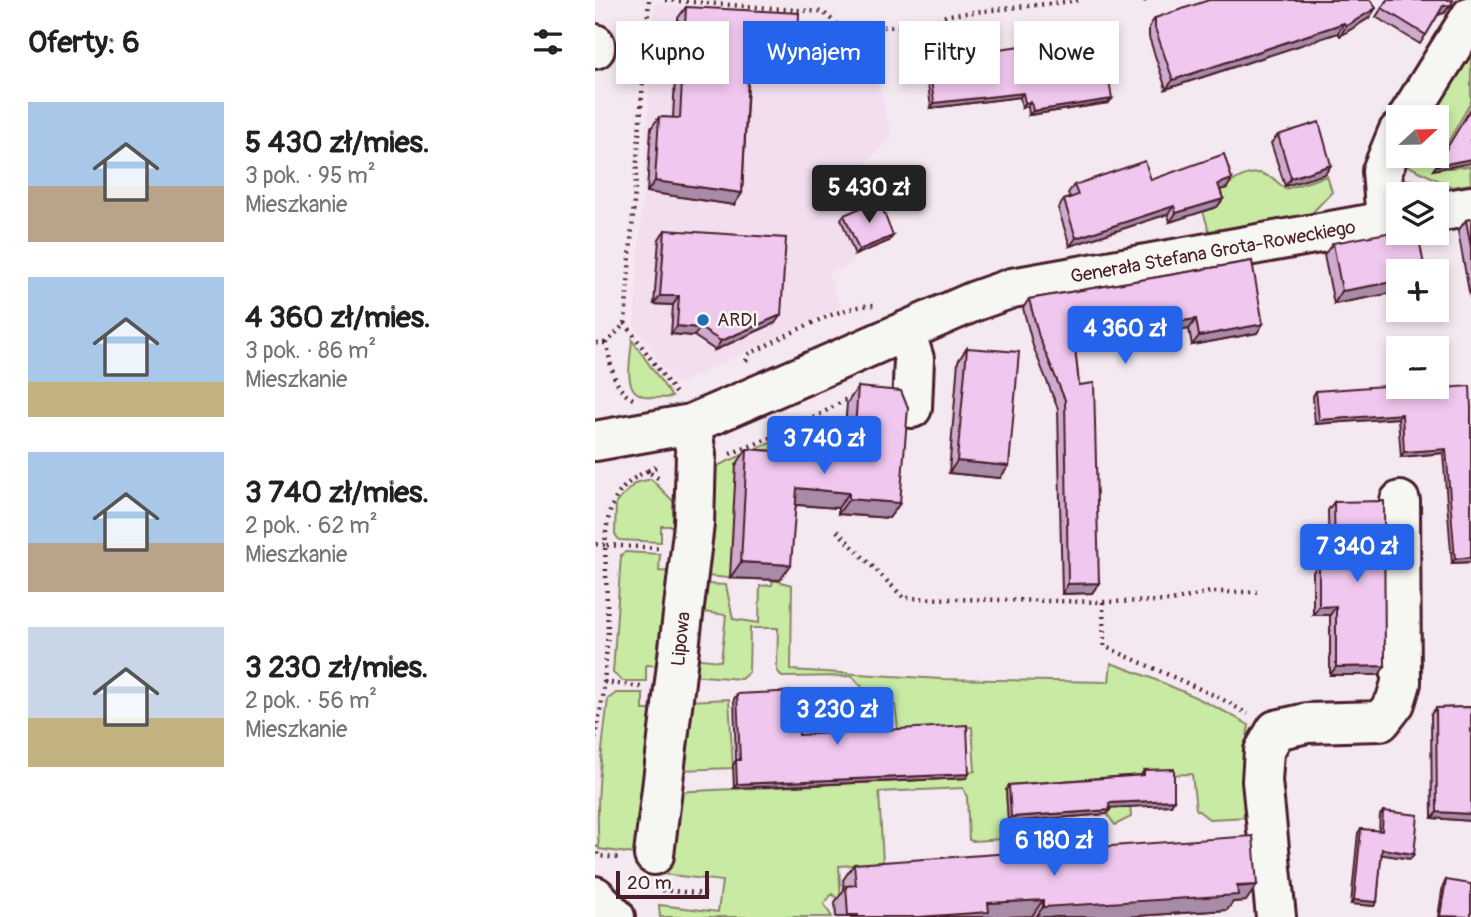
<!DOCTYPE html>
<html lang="pl">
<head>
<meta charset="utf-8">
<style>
	:root { --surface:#fff; --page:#f2f2f2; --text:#202124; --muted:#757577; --accent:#2563eb }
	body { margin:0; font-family:Pangolin,sans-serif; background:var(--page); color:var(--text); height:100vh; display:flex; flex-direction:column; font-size:26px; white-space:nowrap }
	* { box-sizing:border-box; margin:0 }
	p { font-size:23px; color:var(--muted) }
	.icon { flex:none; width:38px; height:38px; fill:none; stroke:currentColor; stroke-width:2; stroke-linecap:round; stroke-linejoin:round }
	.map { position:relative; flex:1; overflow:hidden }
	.drawer { display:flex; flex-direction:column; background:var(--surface); width:595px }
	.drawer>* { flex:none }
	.hud { position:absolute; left:21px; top:21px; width:665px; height:63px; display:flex; gap:14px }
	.needle { width:46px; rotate:68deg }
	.tools { position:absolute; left:791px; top:105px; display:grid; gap:14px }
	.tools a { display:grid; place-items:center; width:63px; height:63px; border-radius:0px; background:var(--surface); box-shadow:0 4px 10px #0003; font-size:35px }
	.scale { position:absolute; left:21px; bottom:18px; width:93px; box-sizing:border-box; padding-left:7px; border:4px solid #4a1f2b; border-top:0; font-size:19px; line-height:24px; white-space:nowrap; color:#4a1f2b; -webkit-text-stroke:5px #f6f6f2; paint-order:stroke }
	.price { position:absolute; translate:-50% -60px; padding:0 16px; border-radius:7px; background:var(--accent); color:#fff; font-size:23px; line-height:46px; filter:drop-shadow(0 2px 4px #0008) }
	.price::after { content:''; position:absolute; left:50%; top:42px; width:21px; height:16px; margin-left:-10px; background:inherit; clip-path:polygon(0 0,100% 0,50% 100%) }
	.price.active { background:#222; color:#fff }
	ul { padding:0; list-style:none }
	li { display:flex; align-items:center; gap:21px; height:175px; padding:0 28px }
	li span { display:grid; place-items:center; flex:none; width:196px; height:140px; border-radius:0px; color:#555 }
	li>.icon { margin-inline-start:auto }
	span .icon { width:84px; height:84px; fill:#fffc; stroke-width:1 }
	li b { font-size:30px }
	h2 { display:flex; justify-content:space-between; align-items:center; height:84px; padding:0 28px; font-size:30px }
	.pill { padding:0 24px; border-radius:0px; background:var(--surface); box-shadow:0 4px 10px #0003; font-size:24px; line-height:63px }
	.pill.active { background:var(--accent); color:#fff }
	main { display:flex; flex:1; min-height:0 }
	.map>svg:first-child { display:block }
	.built { fill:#f3def0 }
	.green { fill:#c8eaa3; stroke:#898467; stroke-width:2 }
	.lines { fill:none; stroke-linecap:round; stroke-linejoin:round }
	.minor-casing { stroke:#4a1f2b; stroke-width:44 }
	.path { stroke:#4a1f2b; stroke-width:4.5; stroke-dasharray:2 5; stroke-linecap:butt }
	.minor { stroke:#f6f6f2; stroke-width:38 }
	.wall { fill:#ceabce; stroke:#4a1f2b; stroke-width:2 }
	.shaded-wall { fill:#a88ba7; stroke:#4a1f2b; stroke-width:2 }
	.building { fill:#f0c7ef; stroke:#4a1f2b; stroke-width:2 }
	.poi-dot { fill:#1f6fb2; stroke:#f6f6f2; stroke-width:2.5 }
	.labels { text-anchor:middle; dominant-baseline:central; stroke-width:5; stroke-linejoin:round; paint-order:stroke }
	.street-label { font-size:19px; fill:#4a1f2b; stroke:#f6f6f2 }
	.poi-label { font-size:19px; fill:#4a1f2b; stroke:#f6f6f2; text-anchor:start }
</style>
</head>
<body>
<main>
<section class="drawer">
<h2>Oferty: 6<svg class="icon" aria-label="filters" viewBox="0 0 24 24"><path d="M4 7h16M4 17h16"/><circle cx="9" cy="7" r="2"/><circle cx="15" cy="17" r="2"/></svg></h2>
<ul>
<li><span style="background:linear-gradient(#a9c7e8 60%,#b9a48a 0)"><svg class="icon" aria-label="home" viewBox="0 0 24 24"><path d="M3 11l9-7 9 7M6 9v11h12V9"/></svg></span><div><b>5 430 zł/mies.</b><p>3 pok. · 95 m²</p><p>Mieszkanie</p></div></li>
<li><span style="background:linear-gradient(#a9c7e8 75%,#c2b280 0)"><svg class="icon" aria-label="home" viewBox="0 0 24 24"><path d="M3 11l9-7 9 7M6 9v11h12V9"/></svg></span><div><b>4 360 zł/mies.</b><p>3 pok. · 86 m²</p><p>Mieszkanie</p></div></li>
<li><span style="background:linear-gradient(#a9c7e8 65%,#b9a48a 0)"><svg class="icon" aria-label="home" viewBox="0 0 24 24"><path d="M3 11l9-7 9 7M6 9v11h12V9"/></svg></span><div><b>3 740 zł/mies.</b><p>2 pok. · 62 m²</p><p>Mieszkanie</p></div></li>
<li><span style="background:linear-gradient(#c9d6e8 65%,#c2b280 0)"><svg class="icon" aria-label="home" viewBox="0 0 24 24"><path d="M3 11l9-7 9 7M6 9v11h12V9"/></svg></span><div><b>3 230 zł/mies.</b><p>2 pok. · 56 m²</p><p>Mieszkanie</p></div></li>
</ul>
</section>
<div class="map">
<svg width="876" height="917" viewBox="0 0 876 917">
	<rect width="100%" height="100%" fill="#f4e8f1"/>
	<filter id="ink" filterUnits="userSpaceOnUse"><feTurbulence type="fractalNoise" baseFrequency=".0143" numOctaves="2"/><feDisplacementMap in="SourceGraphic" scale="14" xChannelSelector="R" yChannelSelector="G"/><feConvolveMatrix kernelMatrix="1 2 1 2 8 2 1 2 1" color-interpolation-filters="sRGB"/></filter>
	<g filter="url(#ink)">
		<path class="built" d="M60 4 188 14 196 29H225L236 40 273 41 296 137 265 169 294 241 261 255 253 266 233 273 246 307 81 385 39 325Z"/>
		<path class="green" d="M876 41V102L845 156 853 168 875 166 876 184 857 187 803 161 806 156H842V117H829Z
			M665 173 678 178 690 189 732 176 737 192 716 214 614 231 608 211 617 192C640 185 639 174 665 173Z
			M802 179 817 180 851 196 812 194Z
			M37 340 77 397C26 403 33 380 37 340Z
			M200 438 215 452 214 469 133 578 103 575 115 469 180 441Z
			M56 479 80 503 79 526H66V542L24 540 20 534 21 503 40 483Z
			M30 552 65 554 64 571 81 572 70 666 51 665V681H28L18 673 26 555Z
			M178 580 197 585 196 670 347 679 514 682 516 663C564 680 609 699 654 725L649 757 655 817 614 819 601 809 597 774 533 776 536 817 520 825 512 814 411 790 413 822 408 839 378 841 374 840 372 797 368 788 284 792 288 863 244 866 246 901 237 894 229 904 237 917H65L64 905 123 912 127 881 68 874 77 792 371 778V773L380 771 377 727 303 729 300 705 281 706 282 733H222L267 727V687L257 676 187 677 182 670 183 628H155L154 672 146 679 96 675V658L126 661 131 615 108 612 113 584 131 585 138 619 164 623 165 586 177 585Z
			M21 693H48V710H64L47 855 4 849C0 799 7 749 13 699Z
			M134 699 138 768 85 770 93 701Z"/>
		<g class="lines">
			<g class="minor-casing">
				<path id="minor" d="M0 44V49
					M813 117 876 16
					M842 212 876 206
					M791 221 787 171 803 132
					M310 331 319 359 317 408
					M0 441 96 424 380 301 417 288 803 219
					M59 855 99 524 101 455 96 424
					M0 896 20 917
					M681 917 667 781 669 751 681 730 712 723 786 721 800 703 806 683 805 501"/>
			</g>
			<path class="path" d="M70 0 228 12 244 26 326 27 353 15 486 0
				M550 0 552 3
				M30 323 81 394
				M1 343H12
				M151 361 154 354C190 337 243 305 281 305
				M38 399C18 390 15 362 12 343L30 323 54 0
				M135 454 201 428 250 400 260 398
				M61 467 52 471 66 480
				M242 531 309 598 508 602 577 601 615 592H662
				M1 544 10 545C12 510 19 487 52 471L50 468
				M508 602 509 646 625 698 653 714
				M9 682 46 687
				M0 738 8 697 13 631 10 545 63 548
				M0 846 3 856 26 858
				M67 890 111 894"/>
			<use href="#minor" class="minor"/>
		</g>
		<path class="wall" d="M792 0 849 13 843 15 825 44 781 17Z
			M91 7 203 41 195 52H188V57L180 69 154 68 147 193 139 205 52 192 56 128 64 117 78 118 83 18Z
			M560 18H774L745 36 743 33 571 89 554 37V27Z
			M367 54 517 99 513 103 434 115 433 106 427 108 425 97 336 108 332 76 335 71 366 68 364 58Z
			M683 135 736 165 730 174 690 186 676 143Z
			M556 180 632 188 625 190 628 199 622 207 575 222 573 214 475 246 463 208 469 200 475 197 473 193 479 185Z
			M249 215 294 241 260 255 246 219Z
			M876 219V296L875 297 863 231 871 220Z
			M70 230 180 323 120 350 99 336 76 334 78 305 59 304 64 239Z
			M738 243 803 271V292L739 304 729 255Z
			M657 261 662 333 597 345 594 329 480 347 504 583 497 593 467 594 463 409 438 346 428 308 434 299Z
			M372 348 405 478 354 473 363 361Z
			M263 387 305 503 294 518 243 514V508L201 505 185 580 135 578 141 465 152 449 235 455 246 440H249L252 403Z
			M835 389 876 408V562L857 563 848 453 806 457 803 418 720 424 718 396 721 391Z
			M739 502 784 675H735V615H718V572L724 563H734L733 510Z
			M142 694 204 735 371 778 139 788 138 765 141 760 139 699Z
			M876 707V821L837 818 836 714 841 708Z
			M549 770 579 800 576 805 515 807 512 814 413 822 411 790 414 785 546 775Z
			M788 811 815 859 786 854 782 902 779 906 756 904 763 833 766 829 784 831 785 815Z
			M259 864 651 901 638 902 632 910 527 917H437V916L410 917H241L240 902 249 890 248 880Z
			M851 880 876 917H843L848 885Z"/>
		<path class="shaded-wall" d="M856 5 849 13 842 15 848 6Z
			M781 8 774 18 745 36 751 26Z
			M749 23 743 33 571 89 578 80Z
			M189 41H203L195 52H181Z
			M154 56 188 57 180 69 146 68Z
			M428 93 425 97 336 108 339 103Z
			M517 99 513 103 434 115 438 111Z
			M436 102 433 106 427 108 430 103Z
			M876 159V163L838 170 841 166Z
			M736 165 730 174 690 186 696 178Z
			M637 179 632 188 617 192 623 184Z
			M60 181 147 193 139 205 52 192Z
			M628 199 622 207 575 222 581 213Z
			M579 206 573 214 475 246 481 238Z
			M298 236 294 241 260 255 264 250Z
			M803 281V292L739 304 747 291Z
			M65 296H84L78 305 59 304Z
			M186 315 180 323 120 350 126 341Z
			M601 319 594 329 472 348 479 338Z
			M668 324 662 333 597 345 604 336Z
			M82 326 105 328 99 336 76 334Z
			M807 414 803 418 720 424 724 420Z
			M851 449 848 453 806 457 809 452Z
			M362 461 414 466 405 478 354 473Z
			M202 488 254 493 243 508 191 504Z
			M254 499 305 503 294 518 243 514Z
			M876 557V562L857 563 860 559Z
			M146 562 196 565 185 580 135 578Z
			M504 583 497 593 467 594 473 584Z
			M741 606 735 615H718L724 607Z
			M790 666 784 675H735L741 667Z
			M374 774 371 778 139 788 142 784Z
			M579 800 576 805 511 808 514 803Z
			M515 810 512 814 413 822 416 817Z
			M842 812 876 814V821L837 818Z
			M787 849 819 854 815 859 783 854Z
			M662 885 651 901 638 902 632 910 527 917H441L448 907Z
			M448 900 437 916 410 917H323L393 903Z
			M759 900 782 902 779 906 756 904Z"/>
		<path class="building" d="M614 0H775L781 8 751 26 749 23 578 80 560 28V18Z
			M792 0H858L856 5 848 6 831 35 787 8Z
			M91 7 204 13 203 41H189L188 57 154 56 147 193 60 181 64 117 85 118Z
			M507 35 517 99 438 111 436 102 430 103 428 93 339 103 335 71 370 68 367 54Z
			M876 108V159L841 166Z
			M724 122 736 165 696 178 683 135Z
			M629 154 637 179 623 184 628 199 581 213 579 206 481 238 469 200 483 195 479 185 550 161 556 180Z
			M284 200 298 236 264 250 249 215Z
			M876 219V248L871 220Z
			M70 230 191 238 186 315 126 341 105 328 82 326 84 296H65Z
			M803 231V233H823L830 271H803V281L747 291 738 243Z
			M657 261 668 324 604 336 601 319 479 338 484 385 499 383 504 583 473 584 470 400 444 337 434 299Z
			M372 348 424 352 414 466 362 461Z
			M803 385V387H834L835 389 875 386 876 408V557L860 559 851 449 809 452 807 414 724 420 721 391Z
			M263 387 306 391 313 408 305 503 254 499V493L202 488 196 565 146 562 152 449 245 456 246 440 259 441Z
			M789 501 790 666 741 667V606L724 607V563H740L739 502Z
			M202 691 204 735 372 725 374 774 142 784 141 760H145L142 694Z
			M876 707V814L842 812 841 708Z
			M579 769V800L514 803 515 810 416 817 414 785 549 775V770Z
			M788 811 823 815 819 854 787 849 782 902 759 900 766 829 787 831Z
			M658 836 662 885 642 886 643 895 448 907V900L393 903 394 912 323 917H263V915H253L251 886 261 885 259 864Z
			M851 880 876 884V917L845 916Z"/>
	</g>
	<circle class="poi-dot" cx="108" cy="320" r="7"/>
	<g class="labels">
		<g class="street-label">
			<text transform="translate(618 252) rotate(-10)">Generała Stefana Grota-Roweckiego</text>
			<text transform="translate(86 639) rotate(-84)">Lipowa</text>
		</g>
		<g class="poi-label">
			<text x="122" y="320">ARDI</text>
		</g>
	</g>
</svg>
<div class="tools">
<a><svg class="needle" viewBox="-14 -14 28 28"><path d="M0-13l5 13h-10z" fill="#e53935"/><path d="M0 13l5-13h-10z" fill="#757577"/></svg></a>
<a><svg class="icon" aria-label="layers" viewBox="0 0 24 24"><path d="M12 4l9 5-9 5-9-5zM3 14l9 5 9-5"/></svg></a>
<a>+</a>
<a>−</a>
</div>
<div class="scale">20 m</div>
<b class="price active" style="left:274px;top:225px">5 430 zł</b>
<b class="price" style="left:530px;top:366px">4 360 zł</b>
<b class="price" style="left:229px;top:476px">3 740 zł</b>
<b class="price" style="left:762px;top:584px">7 340 zł</b>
<b class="price" style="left:242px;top:747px">3 230 zł</b>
<b class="price" style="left:459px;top:878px">6 180 zł</b>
<div class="hud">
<a class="pill">Kupno</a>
<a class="pill active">Wynajem</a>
<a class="pill">Filtry</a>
<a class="pill">Nowe</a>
</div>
</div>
</main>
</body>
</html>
